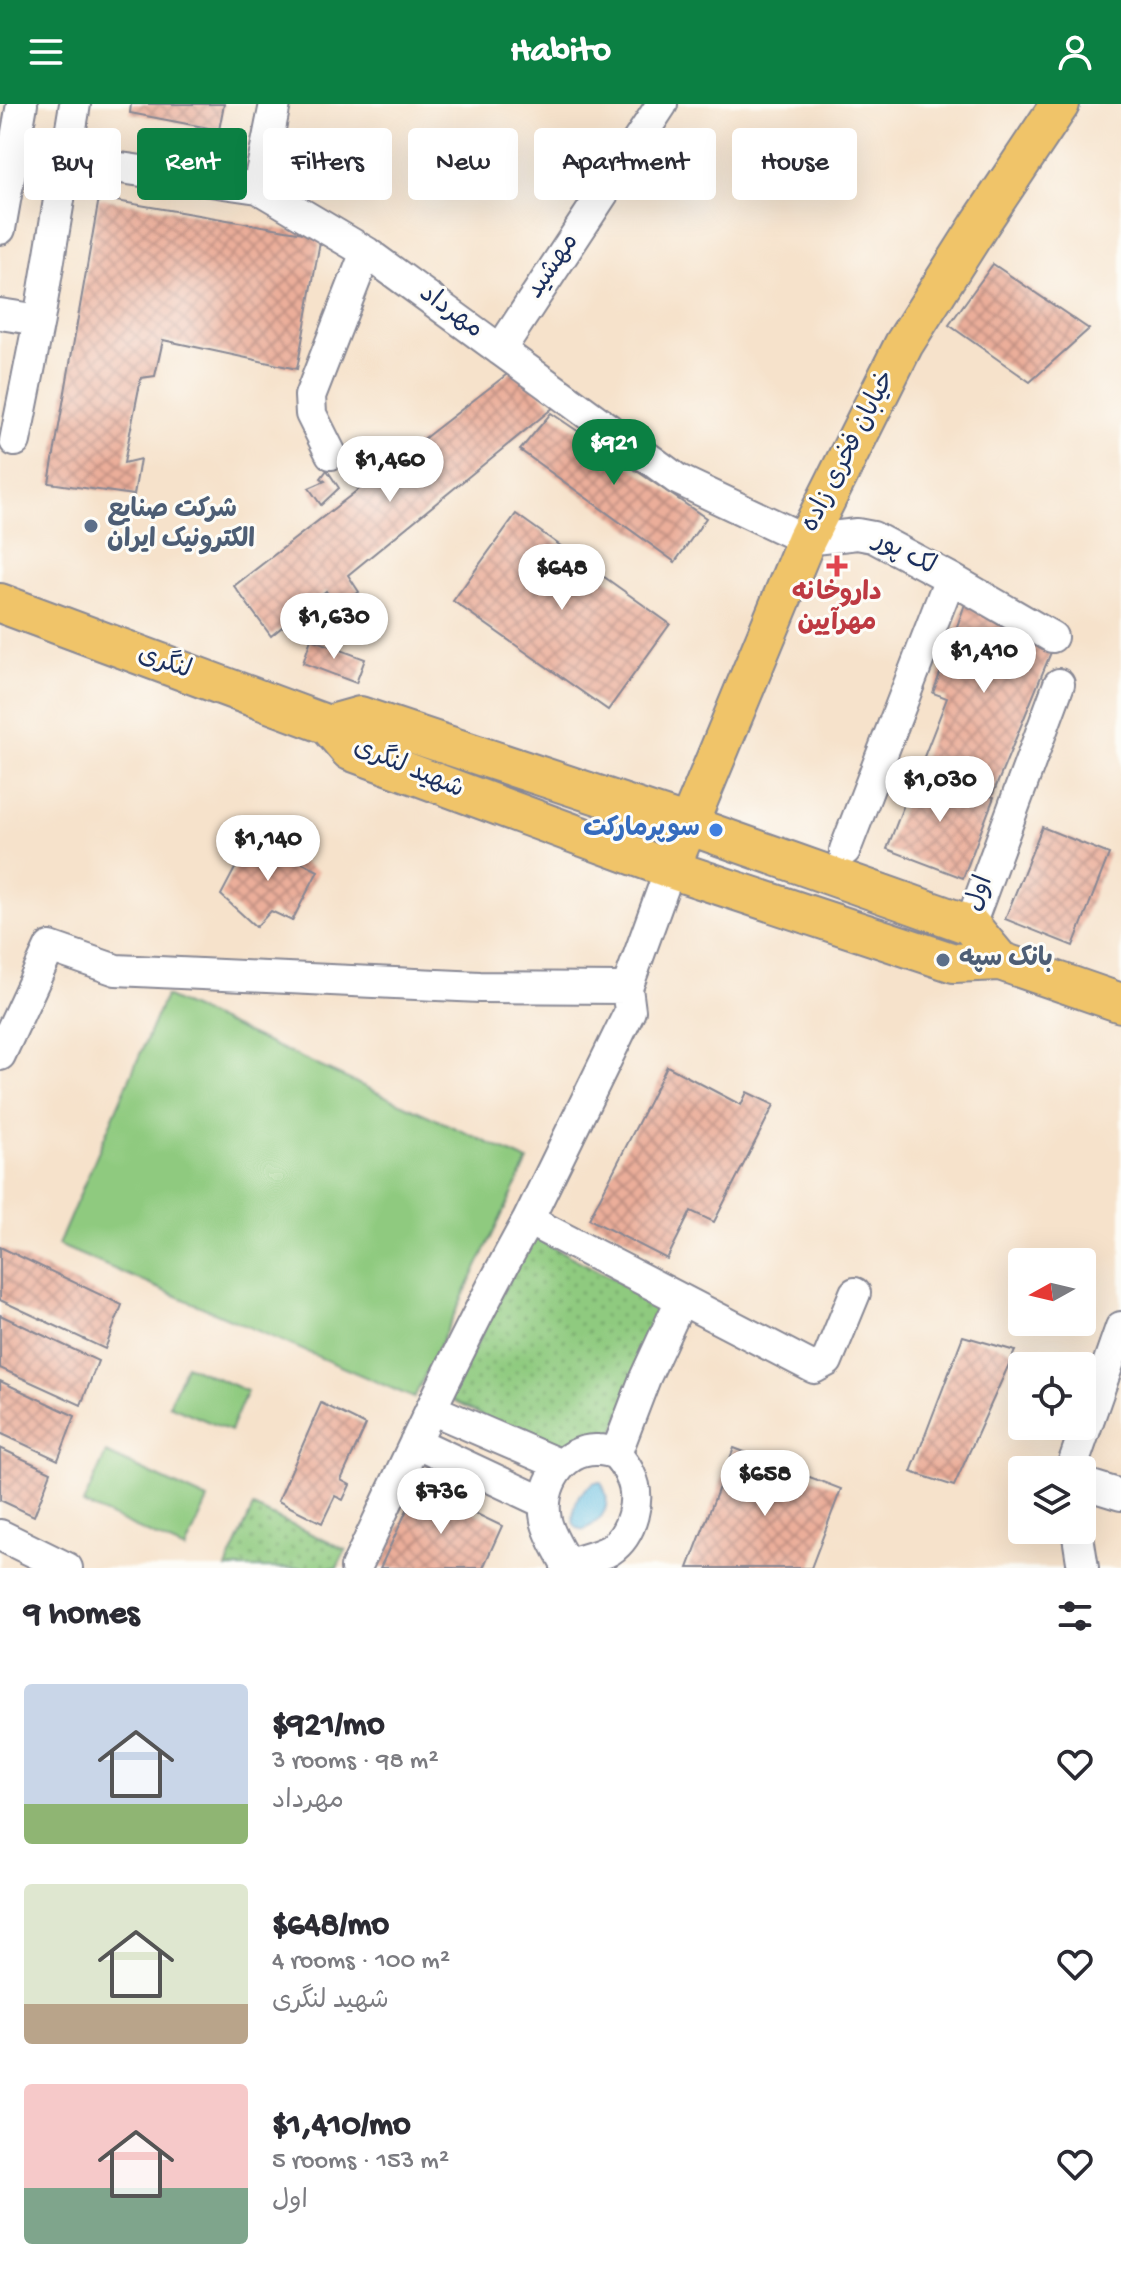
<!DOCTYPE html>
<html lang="en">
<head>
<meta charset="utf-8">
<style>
	:root { --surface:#fff; --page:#f7f7f7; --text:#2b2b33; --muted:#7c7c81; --accent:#0b8043 }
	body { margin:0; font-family:"Gochi Hand","Playpen Sans Arabic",sans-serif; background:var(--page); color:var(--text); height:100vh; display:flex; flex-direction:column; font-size:30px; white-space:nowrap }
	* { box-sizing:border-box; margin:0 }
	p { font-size:26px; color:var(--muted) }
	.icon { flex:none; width:44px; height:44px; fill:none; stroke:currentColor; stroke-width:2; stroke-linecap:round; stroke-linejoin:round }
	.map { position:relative; height:1464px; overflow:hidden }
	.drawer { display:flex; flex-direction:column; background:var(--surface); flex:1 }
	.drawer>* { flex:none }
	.banner { position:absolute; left:24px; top:24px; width:1074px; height:72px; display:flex; gap:16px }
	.needle { width:52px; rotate:262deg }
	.controls { position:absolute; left:1008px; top:1144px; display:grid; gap:16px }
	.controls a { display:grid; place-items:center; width:88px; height:88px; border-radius:8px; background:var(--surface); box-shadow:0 8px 32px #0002; font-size:40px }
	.price { position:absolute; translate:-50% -68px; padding:0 18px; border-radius:28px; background:#fff; color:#222; font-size:26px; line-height:52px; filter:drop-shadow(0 2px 4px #0008) }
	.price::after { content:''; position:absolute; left:50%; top:48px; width:24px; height:18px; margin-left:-12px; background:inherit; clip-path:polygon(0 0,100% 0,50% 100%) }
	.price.current { background:var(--accent); color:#fff }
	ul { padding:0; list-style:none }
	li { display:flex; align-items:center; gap:24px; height:200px; padding:0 24px }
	li span { display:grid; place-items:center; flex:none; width:224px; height:160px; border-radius:8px; color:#555 }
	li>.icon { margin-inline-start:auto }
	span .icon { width:96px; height:96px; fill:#fffc; stroke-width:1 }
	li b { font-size:34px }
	h2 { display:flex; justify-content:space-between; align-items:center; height:96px; padding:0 24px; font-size:34px }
	.tag { padding:0 28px; border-radius:8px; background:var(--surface); box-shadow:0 8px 32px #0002; font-size:28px; line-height:72px }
	.tag.current { background:var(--accent); color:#fff }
	header { display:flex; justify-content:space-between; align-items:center; height:104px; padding:0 24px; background:var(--accent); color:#fff; font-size:36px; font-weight:700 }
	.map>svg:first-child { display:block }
	.park { fill:#8fca7f; stroke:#557c6e; stroke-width:2 }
	.garden { fill:url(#garden-dots); stroke:#557c6e; stroke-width:2 }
	.water { fill:#63bde0; stroke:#3f769f; stroke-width:2 }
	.building { fill:url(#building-cross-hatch) }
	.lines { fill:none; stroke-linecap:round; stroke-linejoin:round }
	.minor-casing { stroke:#888894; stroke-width:34 }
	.major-casing { stroke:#888894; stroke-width:42 }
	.minor { stroke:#fff; stroke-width:30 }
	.major { stroke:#f0c469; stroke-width:38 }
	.service-dot { fill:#5c6f8a; stroke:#fdfcf7; stroke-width:3 }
	.health-dot { fill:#e0444e; stroke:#fdfcf7; stroke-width:3 }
	.shop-dot { fill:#3f7fe0; stroke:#fdfcf7; stroke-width:3 }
	.labels { text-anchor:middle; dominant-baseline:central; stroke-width:6; stroke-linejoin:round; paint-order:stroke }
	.street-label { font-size:26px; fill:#1b2f5e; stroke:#fdfcf7 }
	.service-label { font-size:26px; font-weight:bold; fill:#4e5e75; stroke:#fdfcf7; text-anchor:start }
	.health-label { font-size:26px; font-weight:bold; fill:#be3a42; stroke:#fdfcf7 }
	.shop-label { font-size:26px; font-weight:bold; fill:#366cbe; stroke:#fdfcf7; text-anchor:end }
</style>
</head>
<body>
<header><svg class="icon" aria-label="menu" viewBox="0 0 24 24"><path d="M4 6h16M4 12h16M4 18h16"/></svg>Habito<svg class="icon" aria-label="person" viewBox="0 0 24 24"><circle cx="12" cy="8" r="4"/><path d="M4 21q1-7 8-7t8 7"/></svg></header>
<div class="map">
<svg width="1121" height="1464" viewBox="0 0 1121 1464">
	<defs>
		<pattern id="garden-dots" width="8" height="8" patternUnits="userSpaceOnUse" patternTransform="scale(2)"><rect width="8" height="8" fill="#8fca7f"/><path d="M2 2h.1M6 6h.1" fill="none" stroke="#74a46b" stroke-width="1.8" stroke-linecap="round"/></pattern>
		<pattern id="building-cross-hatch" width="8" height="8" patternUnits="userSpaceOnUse" patternTransform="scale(2)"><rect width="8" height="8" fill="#ebae9a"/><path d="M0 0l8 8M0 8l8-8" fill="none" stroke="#be8e81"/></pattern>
	</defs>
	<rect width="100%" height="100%" fill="#fdfcf7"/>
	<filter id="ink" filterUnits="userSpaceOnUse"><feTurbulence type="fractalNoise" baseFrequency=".0125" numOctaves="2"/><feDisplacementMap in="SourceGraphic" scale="16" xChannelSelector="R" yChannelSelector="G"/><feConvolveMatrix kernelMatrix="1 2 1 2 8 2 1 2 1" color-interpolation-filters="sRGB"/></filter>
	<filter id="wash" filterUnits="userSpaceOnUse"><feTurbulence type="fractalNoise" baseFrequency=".006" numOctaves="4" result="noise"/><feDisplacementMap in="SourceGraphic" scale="32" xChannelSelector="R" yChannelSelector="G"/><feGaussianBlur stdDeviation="1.8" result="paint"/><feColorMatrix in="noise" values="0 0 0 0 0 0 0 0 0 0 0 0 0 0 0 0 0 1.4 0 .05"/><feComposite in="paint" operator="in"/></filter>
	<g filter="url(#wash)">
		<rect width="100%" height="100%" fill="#f6e2cb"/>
		<path class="park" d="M165 892 528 1057 414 1294 58 1141Z
			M186 1261 247 1287 230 1327 169 1301Z
			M106 1349 208 1396 185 1446 83 1400Z"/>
		<path class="garden" d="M531 1132 664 1201 609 1340 557 1349 449 1295Z
			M253 1403 346 1446 337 1464H226Z"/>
		<path class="water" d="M595 1378H601C613 1400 605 1415 584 1426L577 1424 573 1418C574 1399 578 1388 595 1378Z"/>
		<g id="blocks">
			<path class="building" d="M131 0H224L219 26 130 9Z
				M99 94 321 132 297 265 163 236 155 272 141 274 124 359 140 355 134 391 49 379Z
				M993 160 1089 225 1030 278 949 221Z
				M515 264 554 303 348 471 359 488 337 504 326 487 271 532 234 482Z
				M551 309 706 414 675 458 520 346Z
				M327 366 339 384 321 401 309 384 325 377 321 374Z
				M516 410 670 520 608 606 453 497Z
				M969 489 1054 541 993 690 920 663 947 594 933 589Z
				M311 535 365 555 356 579 303 559Z
				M917 666 994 693 963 774 887 745Z
				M1042 723 1109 750 1073 842 1005 815Z
				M252 732 318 767 292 817 271 807 256 823 221 791Z
				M667 962 741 1001 747 988 774 1001 714 1118 691 1107 667 1155 589 1115Z
				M0 1143 122 1201 105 1245 0 1196Z
				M0 1211 98 1257 81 1301 0 1264Z
				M963 1232 1015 1247 954 1382 911 1368Z
				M0 1277 75 1312 58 1356 0 1329Z
				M321 1299 366 1321 341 1376 350 1381 343 1396 335 1392 322 1419 278 1397Z
				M0 1344 51 1368 34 1412 0 1396Z
				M734 1344 841 1385 811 1464H688Z
				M418 1382 502 1422 483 1464H380Z"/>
		</g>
	</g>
	<g filter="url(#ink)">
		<use href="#blocks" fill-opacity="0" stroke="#888894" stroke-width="2"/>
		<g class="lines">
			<g class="minor-casing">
				<path id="minor" d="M66 56 258 84 366 148 677 375 806 436 857 430 873 433 950 474 845 746
					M258 84 275 0
					M0 125 22 0
					M0 210 39 216
					M500 246 662 0
					M15 337 39 216 75 0
					M331 350 311 310 310 292 366 148
					M950 474 1052 533
					M670 765 627 884 630 907 528 1116 814 1264 827 1257 855 1189
					M970 821 1059 580
					M0 951 50 843 116 866 480 883 627 884
					M431 1305 561 1361
					M415 1338 545 1399
					M1071 1366 1121 1223
					M1082 1379 1121 1391
					M1077 1426 1083 1464
					M0 1431 67 1464
					M567 1461C560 1447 549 1431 546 1416 539 1383 562 1344 598 1346 604 1346 611 1348 616 1350
					M356 1464C411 1347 465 1229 528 1116
					M566 1464 567 1461C580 1456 598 1453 610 1446 632 1431 642 1394 630 1371 627 1363 621 1356 616 1350L645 1274 681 1196"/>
			</g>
			<g class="major-casing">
				<path id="major" d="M0 499 328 621 350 647 670 765 954 859 1000 857 1121 899
					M328 621 360 612 688 721 970 821 1000 857
					M670 765 806 436 904 240 980 120 1060 0"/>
			</g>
			<use href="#minor" class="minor"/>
			<use href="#major" class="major"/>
		</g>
	</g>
	<g class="service-dot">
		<circle cx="91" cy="422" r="8"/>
		<circle cx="943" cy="856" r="8"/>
	</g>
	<path class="health-dot" d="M833 450h8v8h8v8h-8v8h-8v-8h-8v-8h8z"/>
	<circle class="shop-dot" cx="716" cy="726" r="8"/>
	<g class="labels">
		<g class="street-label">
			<text transform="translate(554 163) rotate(-56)">مهشید</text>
			<text transform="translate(450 209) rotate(36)">مهرداد</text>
			<text transform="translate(850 348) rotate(-63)">خیابان فخری زاده</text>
			<text transform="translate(904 451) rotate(27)">لک پور</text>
			<text transform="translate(164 560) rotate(20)">لنگری</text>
			<text transform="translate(408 666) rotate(23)">شهید لنگری</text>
			<text transform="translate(981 790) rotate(-70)">اول</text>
		</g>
		<g class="service-label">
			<text x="107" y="407">شرکت صنایع<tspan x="107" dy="30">الکترونیک ایران</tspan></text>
			<text x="959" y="856">بانک سپه</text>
		</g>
		<g class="health-label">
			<text x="837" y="490">داروخانه<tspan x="837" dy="30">مهرآیین</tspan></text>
		</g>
		<g class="shop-label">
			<text x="700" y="726">سوپرمارکت</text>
		</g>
	</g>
</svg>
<div class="controls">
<a><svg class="needle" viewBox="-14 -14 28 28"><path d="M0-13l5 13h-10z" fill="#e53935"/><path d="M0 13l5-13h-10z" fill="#7c7c81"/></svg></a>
<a><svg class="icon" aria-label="locate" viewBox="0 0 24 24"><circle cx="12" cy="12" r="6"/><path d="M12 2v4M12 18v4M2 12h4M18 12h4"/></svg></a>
<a><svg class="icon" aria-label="layers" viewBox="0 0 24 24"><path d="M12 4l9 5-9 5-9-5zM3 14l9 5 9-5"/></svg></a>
</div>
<b class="price current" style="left:614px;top:383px">$921</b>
<b class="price" style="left:390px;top:400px">$1,460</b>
<b class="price" style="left:562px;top:508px">$648</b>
<b class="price" style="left:334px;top:557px">$1,630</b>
<b class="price" style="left:984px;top:591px">$1,410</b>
<b class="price" style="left:940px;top:720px">$1,030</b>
<b class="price" style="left:268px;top:779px">$1,140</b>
<b class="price" style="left:765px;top:1414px">$658</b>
<b class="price" style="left:441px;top:1432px">$736</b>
<div class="banner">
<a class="tag">Buy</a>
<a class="tag current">Rent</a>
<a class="tag">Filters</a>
<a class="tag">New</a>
<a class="tag">Apartment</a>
<a class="tag">House</a>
</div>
</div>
<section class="drawer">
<h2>9 homes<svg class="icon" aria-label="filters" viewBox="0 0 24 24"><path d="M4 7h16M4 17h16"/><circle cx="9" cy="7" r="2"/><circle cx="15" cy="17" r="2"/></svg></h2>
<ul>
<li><span style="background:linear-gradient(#c9d6e8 75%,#8fb573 0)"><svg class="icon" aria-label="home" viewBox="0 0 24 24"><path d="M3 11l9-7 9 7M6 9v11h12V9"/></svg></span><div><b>$921/mo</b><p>3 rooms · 98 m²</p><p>مهرداد</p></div><svg class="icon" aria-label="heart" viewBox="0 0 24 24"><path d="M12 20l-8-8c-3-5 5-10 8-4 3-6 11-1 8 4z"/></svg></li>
<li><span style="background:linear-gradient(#dfe7d0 75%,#b9a48a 0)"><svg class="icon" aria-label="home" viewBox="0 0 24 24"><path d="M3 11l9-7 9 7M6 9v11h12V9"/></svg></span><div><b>$648/mo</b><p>4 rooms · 100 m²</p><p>شهید لنگری</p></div><svg class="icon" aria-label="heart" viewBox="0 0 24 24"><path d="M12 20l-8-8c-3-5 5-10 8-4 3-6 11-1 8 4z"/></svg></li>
<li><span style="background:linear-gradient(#f6c9c9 65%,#7fa58c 0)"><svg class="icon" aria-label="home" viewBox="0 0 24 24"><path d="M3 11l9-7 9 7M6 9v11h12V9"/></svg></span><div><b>$1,410/mo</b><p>5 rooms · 153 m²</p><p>اول</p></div><svg class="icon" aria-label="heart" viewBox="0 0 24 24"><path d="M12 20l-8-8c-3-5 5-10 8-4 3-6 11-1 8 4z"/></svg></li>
</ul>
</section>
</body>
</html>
